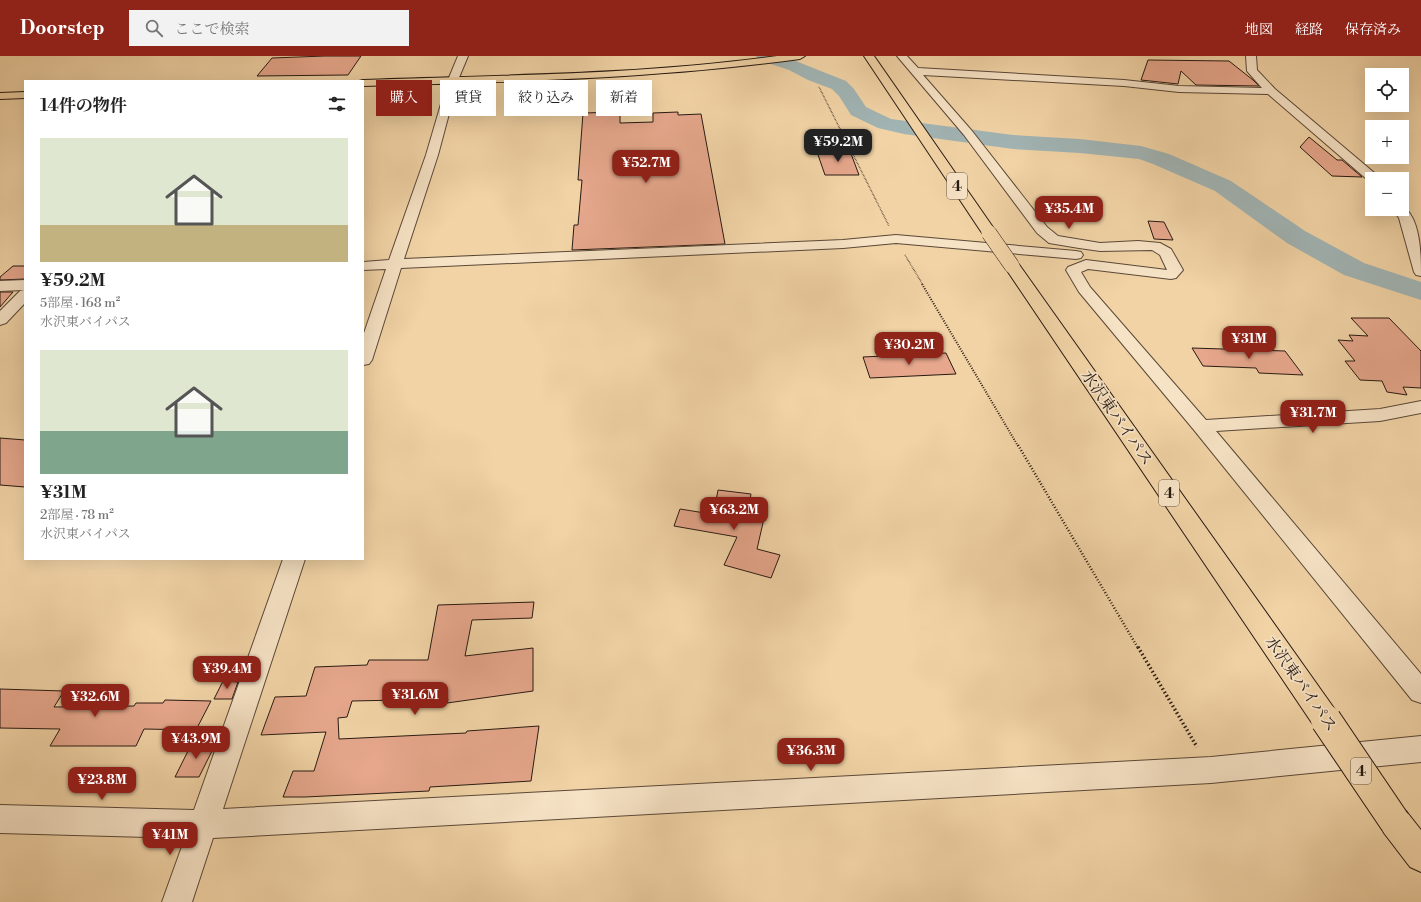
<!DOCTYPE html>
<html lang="ja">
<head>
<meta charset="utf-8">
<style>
	:root { --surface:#fff; --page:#f2f2f2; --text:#222; --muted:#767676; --accent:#8f2418 }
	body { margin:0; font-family:"Libre Bodoni","Noto Serif JP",serif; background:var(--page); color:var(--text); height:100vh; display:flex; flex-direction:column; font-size:15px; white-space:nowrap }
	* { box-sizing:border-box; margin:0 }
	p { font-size:13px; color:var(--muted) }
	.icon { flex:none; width:22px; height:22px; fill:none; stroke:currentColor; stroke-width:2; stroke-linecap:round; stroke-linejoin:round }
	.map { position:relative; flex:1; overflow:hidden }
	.details { position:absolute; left:24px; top:24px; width:340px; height:480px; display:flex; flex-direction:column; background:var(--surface); border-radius:0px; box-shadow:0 4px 16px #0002 }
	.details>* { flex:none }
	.banner { position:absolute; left:376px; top:24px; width:380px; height:36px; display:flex; gap:8px }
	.tools { position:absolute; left:1365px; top:12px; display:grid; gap:8px }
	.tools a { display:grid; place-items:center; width:44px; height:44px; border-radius:0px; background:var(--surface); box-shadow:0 4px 16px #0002; font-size:20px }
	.price { position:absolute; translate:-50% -34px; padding:0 9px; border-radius:8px; background:var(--accent); color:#fff; font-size:13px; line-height:26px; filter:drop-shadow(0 1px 2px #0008) }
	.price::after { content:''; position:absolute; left:50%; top:24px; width:12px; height:9px; margin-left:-6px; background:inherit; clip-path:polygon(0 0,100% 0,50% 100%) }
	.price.current { background:#222; color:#fff }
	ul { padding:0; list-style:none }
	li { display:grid; align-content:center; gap:8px; height:212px; padding:0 16px }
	li span { display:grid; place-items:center; height:124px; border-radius:0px; color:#555 }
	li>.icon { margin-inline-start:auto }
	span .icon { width:72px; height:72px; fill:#fffc; stroke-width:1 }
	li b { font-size:17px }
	h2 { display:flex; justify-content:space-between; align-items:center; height:48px; padding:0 16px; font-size:17px }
	.pill { padding:0 14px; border-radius:0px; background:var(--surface); box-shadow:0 4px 16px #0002; font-size:14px; line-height:36px }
	.pill.current { background:var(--accent); color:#fff }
	header { display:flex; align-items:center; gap:24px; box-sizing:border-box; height:56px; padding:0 20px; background:var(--accent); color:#fff }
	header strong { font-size:19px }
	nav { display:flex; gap:22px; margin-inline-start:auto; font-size:14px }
	.search { width:280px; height:36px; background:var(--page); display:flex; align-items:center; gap:10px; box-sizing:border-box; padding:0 14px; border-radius:0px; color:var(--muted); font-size:15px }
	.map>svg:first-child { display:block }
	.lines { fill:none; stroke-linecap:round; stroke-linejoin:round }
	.river { fill:#a1b4b4; fill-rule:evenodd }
	.building { fill:#e6a78c; stroke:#281a12 }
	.minor-casing { stroke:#5a4837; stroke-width:2 }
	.major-casing { stroke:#281a12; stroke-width:2 }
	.highway-casing { stroke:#281a12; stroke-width:2 }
	.path-far3 { stroke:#281a12; stroke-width:1.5; stroke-dasharray:0.5 1; stroke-linecap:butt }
	.path-far2 { stroke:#281a12; stroke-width:2; stroke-dasharray:1 1.5; stroke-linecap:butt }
	.path-far1 { stroke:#281a12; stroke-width:2.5; stroke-dasharray:1 2; stroke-linecap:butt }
	.path { stroke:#281a12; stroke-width:3.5; stroke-dasharray:1.5 2.5; stroke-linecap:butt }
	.minor { fill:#f6e2c5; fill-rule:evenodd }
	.major { fill:#f1d3a6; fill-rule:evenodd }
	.highway { fill:#f1d3a6; fill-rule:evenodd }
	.highway-bridge-far1-casing { stroke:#281a12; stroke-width:16; stroke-linecap:butt }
	.highway-bridge-casing { stroke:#281a12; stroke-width:32; stroke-linecap:butt }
	.highway-bridge-far1 { stroke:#f1d3a6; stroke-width:15 }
	.highway-bridge { stroke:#f1d3a6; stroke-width:30 }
	.labels { text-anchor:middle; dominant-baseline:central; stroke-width:3.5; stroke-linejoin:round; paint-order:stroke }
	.shield { fill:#f6e2c5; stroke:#665648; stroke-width:1 }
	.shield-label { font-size:15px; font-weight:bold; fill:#281a12 }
	.street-label { font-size:16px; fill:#281a12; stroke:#f6e2c5 }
</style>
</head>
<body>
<header>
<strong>Doorstep</strong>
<div class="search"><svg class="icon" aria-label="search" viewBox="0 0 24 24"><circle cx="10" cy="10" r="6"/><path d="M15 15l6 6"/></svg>ここで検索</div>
<nav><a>地図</a><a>経路</a><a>保存済み</a></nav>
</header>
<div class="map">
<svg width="1421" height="846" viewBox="0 0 1421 846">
	<rect width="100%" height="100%" fill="#f1d3a6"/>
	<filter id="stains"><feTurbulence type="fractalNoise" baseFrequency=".005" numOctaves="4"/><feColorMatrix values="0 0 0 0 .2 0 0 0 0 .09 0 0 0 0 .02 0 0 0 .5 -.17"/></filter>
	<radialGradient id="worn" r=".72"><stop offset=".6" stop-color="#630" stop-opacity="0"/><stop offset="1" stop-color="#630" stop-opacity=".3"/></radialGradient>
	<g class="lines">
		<path class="river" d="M756 0H783L846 25 854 33 866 51 891 63 1013 79 1080 83 1141 90 1169 98 1231 125 1305 175 1364 207 1421 226V244L1344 219 1287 187 1215 135 1153 108 1139 103 1080 97 1013 93 904 78 878 72 851 59 839 40 832 33 808 24 789 14 759 4Z"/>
	</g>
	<path class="building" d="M325 0H361L348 19 257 20 272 2Z
		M1148 4 1229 5 1253 24 1259 30 1196 29 1181 15 1178 28 1141 24Z
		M620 56V67L653 66V57L678 56V59L701 58 725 188 572 194 574 169H578L582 124H578L583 57Z
		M1309 81 1337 104H1342L1362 121 1332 120 1300 91Z
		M850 95 859 119H825L817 96Z
		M1148 165 1164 166 1173 184 1154 183Z
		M13 210H25V223L0 224V221Z
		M0 236H13L0 251Z
		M1351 262H1389L1421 295V332L1403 331 1407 339 1387 336 1382 325 1360 324 1345 305H1355L1338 284 1353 285 1349 279 1368 280Z
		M1192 292 1285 295 1303 319 1259 317 1256 312 1203 310Z
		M946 297 956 318 870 322 863 301Z
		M0 382 25 384V431L0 429Z
		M718 434 751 438 748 455 765 458 757 493 780 499 771 522 724 509 737 481 674 470 680 453 705 457 708 449 715 450Z
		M534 546 532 562 472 564 465 600 533 592V635L447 647 448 643 352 645 347 661 338 662 339 683 466 677 467 675 539 670 531 725 430 731 429 735 305 741H283L293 715H314L326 676 261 679 275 641 306 640 315 611 367 609 369 604H428L438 549Z
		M223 625 238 626 232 643H214Z
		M0 633 64 635 54 651 134 650 136 647H163L165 644 211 645 196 674 144 673 136 690H50L60 673 0 672Z
		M192 687H216L199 721H175Z"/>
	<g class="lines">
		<g class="minor-casing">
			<path id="minor" d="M458 0H468L458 24 438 99 404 203 843 184 896 179 1076 195 1081 196 1083 199 1081 202 1076 203 896 187 843 192 401 212 372 304 369 308 363 309V280L386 213 363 214V206L389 204 426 99 448 24Z
				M897 0H907L918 12 1124 24 1179 30 1262 32 1247 15 1246 0H1256L1257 14 1275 33 1378 120 1380 123H1372V126H1370L1268 38 1179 36 1124 30 923 19 972 75 1047 171 1058 180 1100 187 1138 185 1160 187 1171 193 1183 214 1176 222 1171 223 1088 213 1081 216 1090 231 1206 364 1380 353 1421 345V357L1380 365 1216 375 1421 618V647L1412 644 1194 374 1079 236 1066 214 1068 211 1086 204 1167 214 1160 199 1152 194 1100 195 1079 192 1049 187 1037 177 964 79Z
				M1402 150C1421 161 1421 200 1421 220L1416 219 1414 216 1399 162 1392 153H1402Z
				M25 224V247L6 267 0 269V255L20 235 24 234 0 235V225Z
				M283 503H305L223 753 1211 701 1421 680V706L1211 727 213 782 192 846H162L185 782 0 777V749L194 754Z"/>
		</g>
		<g class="major-casing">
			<path id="major" d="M777 0H805L800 3C655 23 509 26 363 30V25H359L363 24C501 19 640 19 777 0Z
				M25 36V42L0 43V37Z"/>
		</g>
		<g class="highway-casing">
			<path id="highway" d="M864 0H874L997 177 994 180 989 182 984 180Z
				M1012 205 1018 207 1336 655 1340 664 1336 673 1326 677 1316 673 1004 210 1006 207Z
				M1395 750 1406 755 1421 774V816L1410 811 1384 777 1379 766 1384 755Z"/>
		</g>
		<path class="path-far3" d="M819 31 889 170
			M905 199 923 229"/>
		<path class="path-far2" d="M922 228 1018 390"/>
		<path class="path-far1" d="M1018 389 1138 592"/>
		<path class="path" d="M1138 591 1197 691"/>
		<use href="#minor" class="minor"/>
		<use href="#major" class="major"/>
		<use href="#highway" class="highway"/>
		<g class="highway-bridge-far1-casing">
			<path id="highway-bridge-far1" d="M989 177 1012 210"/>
		</g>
		<g class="highway-bridge-casing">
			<path id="highway-bridge" d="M1326 664 1395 766"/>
		</g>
		<use href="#highway-bridge-far1" class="highway-bridge-far1"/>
		<use href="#highway-bridge" class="highway-bridge"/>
	</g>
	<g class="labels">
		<g class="shield">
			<rect x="947" y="117" width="20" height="26" rx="3"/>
			<rect x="1159" y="424" width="20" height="26" rx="3"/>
			<rect x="1351" y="702" width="20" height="26" rx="3"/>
		</g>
		<g class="shield-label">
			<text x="957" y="130">4</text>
			<text x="1169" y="437">4</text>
			<text x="1361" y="715">4</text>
		</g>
		<g class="street-label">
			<text transform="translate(1117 362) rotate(55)">水沢東バイパス</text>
			<text transform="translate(1301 628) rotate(55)">水沢東バイパス</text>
		</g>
	</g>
	<rect width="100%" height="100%" filter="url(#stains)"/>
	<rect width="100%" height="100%" fill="url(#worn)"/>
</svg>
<div class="tools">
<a><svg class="icon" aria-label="locate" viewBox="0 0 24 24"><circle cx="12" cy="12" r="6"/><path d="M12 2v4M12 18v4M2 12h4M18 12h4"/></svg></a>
<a>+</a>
<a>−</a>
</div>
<b class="price current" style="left:838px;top:107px">¥59.2M</b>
<b class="price" style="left:646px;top:128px">¥52.7M</b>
<b class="price" style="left:1069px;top:174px">¥35.4M</b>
<b class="price" style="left:1249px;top:304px">¥31M</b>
<b class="price" style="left:909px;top:310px">¥30.2M</b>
<b class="price" style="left:1313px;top:378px">¥31.7M</b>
<b class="price" style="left:734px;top:475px">¥63.2M</b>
<b class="price" style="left:227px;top:634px">¥39.4M</b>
<b class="price" style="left:415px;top:660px">¥31.6M</b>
<b class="price" style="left:95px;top:662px">¥32.6M</b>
<b class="price" style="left:196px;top:704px">¥43.9M</b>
<b class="price" style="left:811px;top:716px">¥36.3M</b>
<b class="price" style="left:102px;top:745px">¥23.8M</b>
<b class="price" style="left:170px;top:800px">¥41M</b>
<div class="banner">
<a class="pill current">購入</a>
<a class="pill">賃貸</a>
<a class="pill">絞り込み</a>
<a class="pill">新着</a>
</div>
<section class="details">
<h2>14件の物件<svg class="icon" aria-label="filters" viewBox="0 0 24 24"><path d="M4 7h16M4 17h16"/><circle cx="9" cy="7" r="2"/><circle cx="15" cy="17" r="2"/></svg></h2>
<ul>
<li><span style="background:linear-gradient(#dfe7d0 70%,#c2b280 0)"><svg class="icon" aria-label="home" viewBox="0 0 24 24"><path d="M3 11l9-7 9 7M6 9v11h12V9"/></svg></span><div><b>¥59.2M</b><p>5部屋 · 168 m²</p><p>水沢東バイパス</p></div></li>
<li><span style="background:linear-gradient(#dfe7d0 65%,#7fa58c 0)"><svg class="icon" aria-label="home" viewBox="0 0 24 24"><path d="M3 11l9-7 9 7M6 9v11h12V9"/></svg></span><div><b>¥31M</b><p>2部屋 · 78 m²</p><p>水沢東バイパス</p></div></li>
</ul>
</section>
</div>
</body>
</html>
